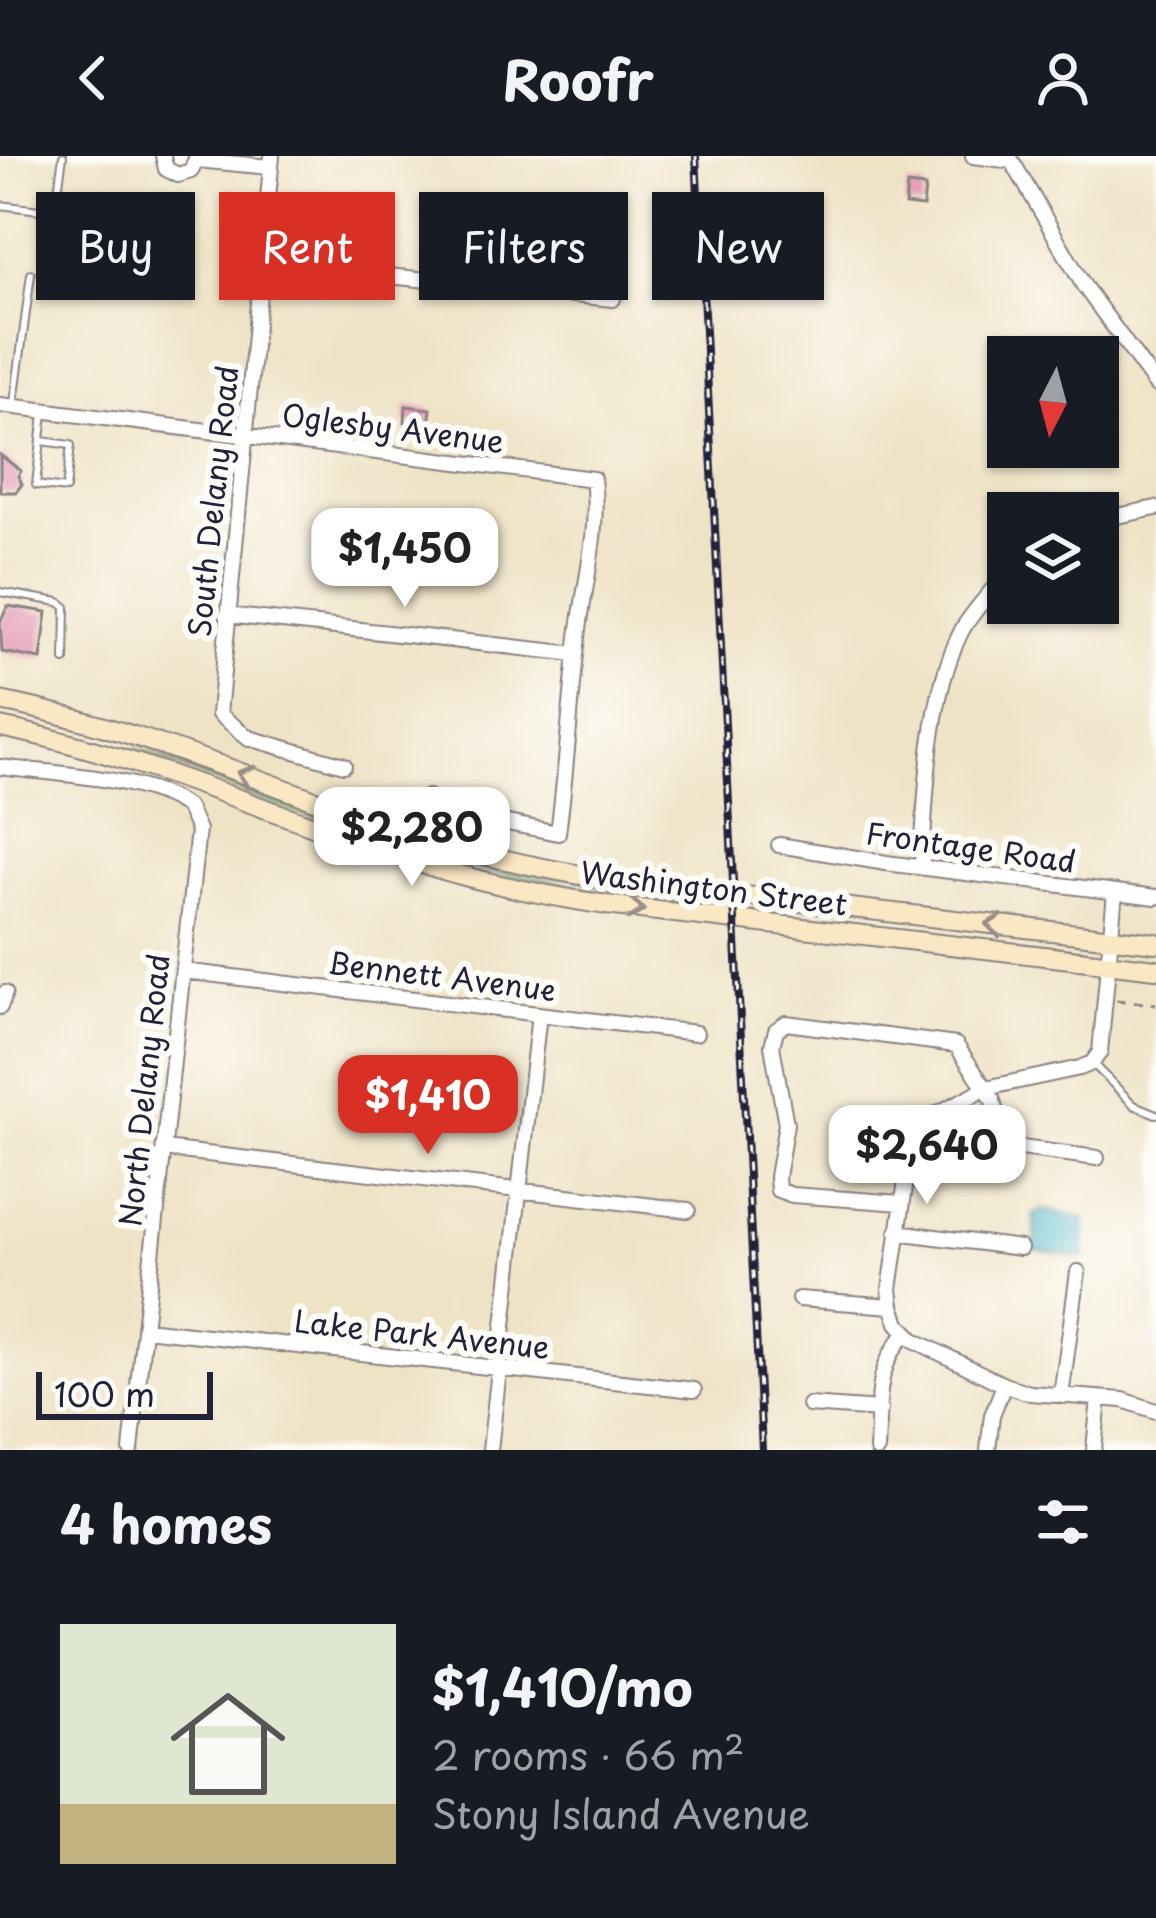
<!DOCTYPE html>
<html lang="en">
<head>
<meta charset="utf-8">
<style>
	:root { --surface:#171b24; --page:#242831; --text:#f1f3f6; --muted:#9ea1a6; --line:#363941; --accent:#d93025 }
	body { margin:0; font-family:"Playpen Sans",sans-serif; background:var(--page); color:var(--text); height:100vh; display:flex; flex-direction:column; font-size:45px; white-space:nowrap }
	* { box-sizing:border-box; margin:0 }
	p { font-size:39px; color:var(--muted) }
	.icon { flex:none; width:66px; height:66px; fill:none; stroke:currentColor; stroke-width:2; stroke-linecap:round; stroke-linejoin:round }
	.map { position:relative; height:1294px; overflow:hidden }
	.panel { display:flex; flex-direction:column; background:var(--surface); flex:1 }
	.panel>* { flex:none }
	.top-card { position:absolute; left:36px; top:36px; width:1086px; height:108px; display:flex; gap:24px }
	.needle { width:78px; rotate:186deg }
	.fabs { position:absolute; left:987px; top:180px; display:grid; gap:24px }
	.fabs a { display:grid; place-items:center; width:132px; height:132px; border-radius:0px; background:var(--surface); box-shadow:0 3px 9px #0004; font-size:60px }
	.scale { position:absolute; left:36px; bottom:30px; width:177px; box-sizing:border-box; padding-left:12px; border:6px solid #22223b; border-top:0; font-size:33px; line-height:42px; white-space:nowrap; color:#22223b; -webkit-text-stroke:9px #fdfcf7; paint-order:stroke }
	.price { position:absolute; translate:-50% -102px; padding:0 27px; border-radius:24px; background:#fff; color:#222; font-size:39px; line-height:78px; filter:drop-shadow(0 3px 6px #0008) }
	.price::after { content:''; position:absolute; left:50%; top:72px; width:36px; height:27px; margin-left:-18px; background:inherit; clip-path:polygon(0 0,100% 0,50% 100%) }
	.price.active { background:var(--accent); color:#fff }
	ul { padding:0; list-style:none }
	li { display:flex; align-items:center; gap:36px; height:300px; padding:0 60px }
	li+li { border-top:3px solid var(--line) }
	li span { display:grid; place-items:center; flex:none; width:336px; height:240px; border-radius:0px; color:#555 }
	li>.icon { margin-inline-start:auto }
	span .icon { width:144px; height:144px; fill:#fffc; stroke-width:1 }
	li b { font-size:51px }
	h2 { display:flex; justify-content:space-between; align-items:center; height:144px; padding:0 60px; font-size:51px }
	.tag { padding:0 42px; border-radius:0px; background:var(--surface); box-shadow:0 3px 9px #0004; font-size:42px; line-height:108px }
	.tag.active { background:var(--accent); color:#fff }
	header { display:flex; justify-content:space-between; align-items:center; height:156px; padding:0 60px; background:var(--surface); font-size:54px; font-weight:700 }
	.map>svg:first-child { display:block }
	.green { fill:#8fc87c; stroke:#58755c; stroke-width:3 }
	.water { fill:#4db7ca; stroke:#386c82; stroke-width:3 }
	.building { fill:#e496b5 }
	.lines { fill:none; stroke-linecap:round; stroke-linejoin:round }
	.lane-casing { stroke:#888280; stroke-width:10 }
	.street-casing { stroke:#888280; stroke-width:18 }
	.secondary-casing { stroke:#888280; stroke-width:22 }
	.path { stroke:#888280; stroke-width:3; stroke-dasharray:9 9; stroke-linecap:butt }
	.lane { stroke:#fff; stroke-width:6 }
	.street { stroke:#fff; stroke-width:14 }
	.secondary { stroke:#fae7c3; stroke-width:18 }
	.rail-casing { stroke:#22223b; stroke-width:8 }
	.rail { stroke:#fdfcf7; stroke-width:3; stroke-dasharray:9; stroke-linecap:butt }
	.oneway { stroke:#998e86 }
	.labels { text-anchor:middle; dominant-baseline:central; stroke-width:12; stroke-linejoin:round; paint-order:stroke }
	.street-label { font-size:30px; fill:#22223b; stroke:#fdfcf7 }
</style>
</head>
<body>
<header><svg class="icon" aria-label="back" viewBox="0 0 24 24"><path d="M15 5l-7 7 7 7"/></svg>Roofr<svg class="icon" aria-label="person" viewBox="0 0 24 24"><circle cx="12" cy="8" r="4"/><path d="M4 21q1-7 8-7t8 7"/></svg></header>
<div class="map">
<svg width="1156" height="1294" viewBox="0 0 1156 1294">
	<rect width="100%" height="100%" fill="#fdfcf7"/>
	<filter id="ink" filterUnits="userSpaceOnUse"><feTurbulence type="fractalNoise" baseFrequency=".00833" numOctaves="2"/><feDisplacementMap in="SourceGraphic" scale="24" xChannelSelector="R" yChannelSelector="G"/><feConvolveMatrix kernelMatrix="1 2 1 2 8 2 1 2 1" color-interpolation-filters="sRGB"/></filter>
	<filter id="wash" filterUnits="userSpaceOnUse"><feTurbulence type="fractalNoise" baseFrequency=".004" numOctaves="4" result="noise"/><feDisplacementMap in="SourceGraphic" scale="48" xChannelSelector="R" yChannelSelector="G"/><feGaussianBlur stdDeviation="2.7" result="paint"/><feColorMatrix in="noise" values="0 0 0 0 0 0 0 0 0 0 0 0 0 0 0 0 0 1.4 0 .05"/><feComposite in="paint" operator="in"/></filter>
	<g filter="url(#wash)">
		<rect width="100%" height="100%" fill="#efe3c6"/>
		<path class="green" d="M135 593 406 687 504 715 623 737 811 763C710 751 609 743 510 721 382 692 256 642 135 593Z"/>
		<path class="water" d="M1043 1054 1084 1063V1102L1031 1093 1036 1086 1034 1058Z"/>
		<g id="blocks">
			<path class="building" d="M907 29 925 31 923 51 905 49Z
				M406 250 431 253 429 269 405 266Z
				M0 299 21 315 18 320 22 328 16 336H0Z
				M8 450 47 456 41 503 2 496 0 466Z"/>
		</g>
	</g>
	<g filter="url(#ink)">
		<use href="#blocks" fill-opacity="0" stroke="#888280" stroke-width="3"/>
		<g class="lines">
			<g class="lane-casing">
				<path id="lane" d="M0 49 55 56 63 0
					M14 247 31 118
					M42 285 71 289 66 333 36 329 44 257
					M0 436 59 446 66 451 65 504
					M1094 909 1134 949 1156 958"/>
			</g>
			<g class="street-casing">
				<path id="street" d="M163 0 166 13 178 19 191 15 197 0
					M272 0 219 558 249 582 344 609
					M973 0 1012 5 1084 130 1156 229
					M197 4 270 11
					M261 107 613 143
					M0 249 593 323C600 376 584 428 578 481 570 546 567 611 558 677L447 655 428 641
					M1098 364 1156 352
					M227 459 576 498
					M0 611C53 618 145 620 188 652L198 674 131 1294
					M779 689 886 707 1156 741
					M922 710C925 639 929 538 962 474 974 453 992 435 1008 416
					M1115 736 1100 896 1092 907 1080 912 986 932 927 963 911 991 890 1133 892 1150 898 1167 914 1184 1004 1229 1030 1237 1123 1244 1156 1255
					M183 815 696 877
					M0 851 5 837
					M164 993 688 1054
					M902 1047 792 1039 778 1034 777 1021 786 968 772 890 776 874 786 867 956 889 992 942 1004 983 1014 991 1097 1002
					M897 1076 1020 1092
					M799 1143 892 1150
					M145 1173 694 1234
					M1061 1240 1078 1116
					M809 1249 880 1254
					M490 1294 539 858
					M877 1294C880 1247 873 1214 906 1177
					M988 1294 992 1259 1004 1229
					M1094 1294 1099 1242"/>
			</g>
			<g class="secondary-casing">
				<path id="secondary" d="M0 545C139 572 269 630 402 675 472 698 544 714 616 725L1156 787
					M0 571C150 601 290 667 436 712 492 729 549 740 606 749L1156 813"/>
			</g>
			<path class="path" d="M1116 844 1156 848"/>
			<use href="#lane" class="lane"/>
			<use href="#street" class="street"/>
			<use href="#secondary" class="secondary"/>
			<g class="rail-casing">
				<path id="rail" d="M696 0 762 1294"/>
			</g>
			<use href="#rail" class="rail"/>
		</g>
		<defs><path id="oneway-chevron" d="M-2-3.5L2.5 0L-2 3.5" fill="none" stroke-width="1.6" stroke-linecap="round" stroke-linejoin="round" transform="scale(3)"/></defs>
		<g class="oneway">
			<use href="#oneway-chevron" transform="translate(245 619) rotate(-161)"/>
			<use href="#oneway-chevron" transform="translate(636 753) rotate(7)"/>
			<use href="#oneway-chevron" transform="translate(994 769) rotate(-173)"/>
		</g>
	</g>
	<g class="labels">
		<g class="street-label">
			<text transform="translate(393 271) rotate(7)">Oglesby Avenue</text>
			<text transform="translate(212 345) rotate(-84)">South Delany Road</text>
			<text transform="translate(971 690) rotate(8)">Frontage Road</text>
			<text transform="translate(714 731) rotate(7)">Washington Street</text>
			<text transform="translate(442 819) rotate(7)">Bennett Avenue</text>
			<text transform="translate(143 934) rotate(-84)">North Delany Road</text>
			<text transform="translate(422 1177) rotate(6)">Lake Park Avenue</text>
		</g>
	</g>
</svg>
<div class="fabs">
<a><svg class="needle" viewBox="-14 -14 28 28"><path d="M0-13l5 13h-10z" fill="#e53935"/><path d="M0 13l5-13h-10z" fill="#9ea1a6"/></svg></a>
<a><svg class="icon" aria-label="layers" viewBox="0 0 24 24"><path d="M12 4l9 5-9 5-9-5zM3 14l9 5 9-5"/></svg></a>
</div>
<div class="scale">100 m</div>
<b class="price" style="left:405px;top:454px">$1,450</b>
<b class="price" style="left:412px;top:733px">$2,280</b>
<b class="price active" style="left:428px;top:1001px">$1,410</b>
<b class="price" style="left:927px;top:1051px">$2,640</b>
<div class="top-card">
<a class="tag">Buy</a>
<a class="tag active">Rent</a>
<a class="tag">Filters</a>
<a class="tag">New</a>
</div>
</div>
<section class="panel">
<h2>4 homes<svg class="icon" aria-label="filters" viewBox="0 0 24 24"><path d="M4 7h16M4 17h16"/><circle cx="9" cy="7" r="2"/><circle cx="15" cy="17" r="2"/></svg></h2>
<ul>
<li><span style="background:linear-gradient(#dfe7d0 75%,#c2b280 0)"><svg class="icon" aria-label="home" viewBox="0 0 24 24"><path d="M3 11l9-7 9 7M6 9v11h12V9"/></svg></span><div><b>$1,410/mo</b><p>2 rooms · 66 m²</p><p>Stony Island Avenue</p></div></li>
</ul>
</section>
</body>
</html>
